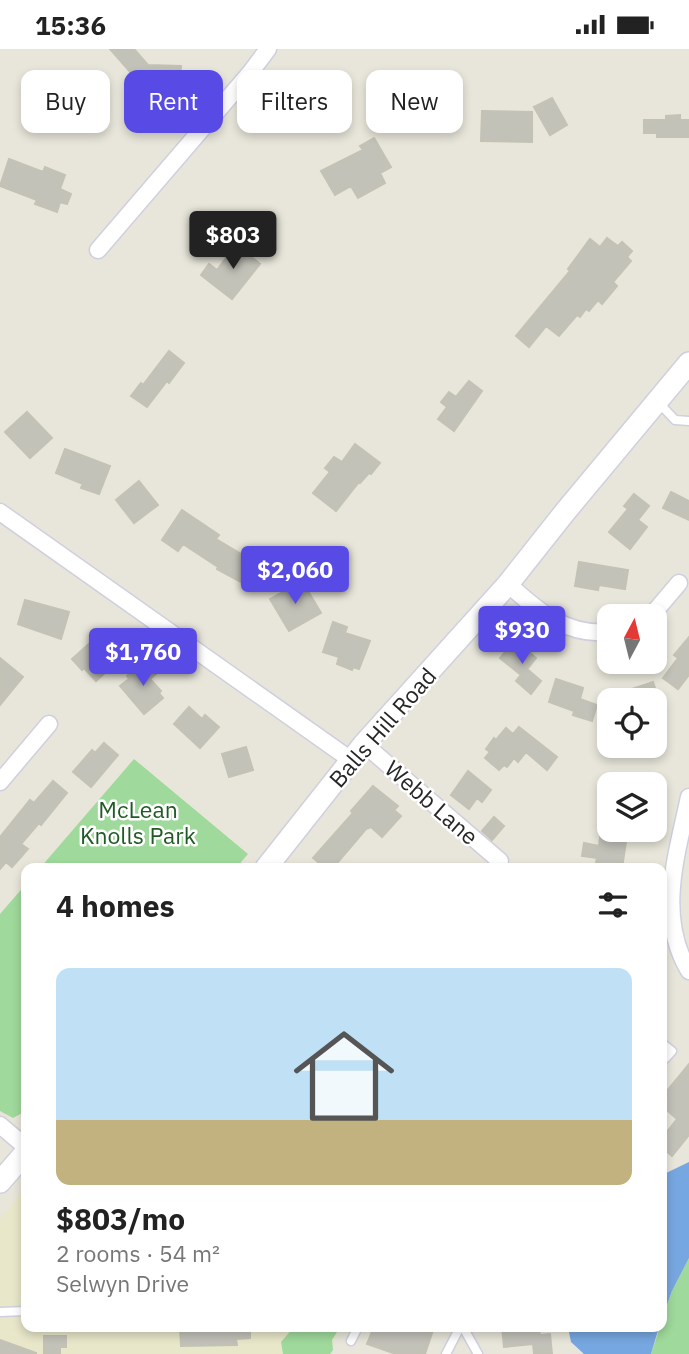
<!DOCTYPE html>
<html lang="en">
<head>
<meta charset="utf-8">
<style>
	:root { --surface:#fff; --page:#f6f6f6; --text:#222; --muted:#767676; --accent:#584ae5 }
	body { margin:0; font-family:"IBM Plex Sans",sans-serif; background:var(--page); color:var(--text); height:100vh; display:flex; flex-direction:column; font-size:26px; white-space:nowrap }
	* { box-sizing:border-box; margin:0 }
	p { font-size:23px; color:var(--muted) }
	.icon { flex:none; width:38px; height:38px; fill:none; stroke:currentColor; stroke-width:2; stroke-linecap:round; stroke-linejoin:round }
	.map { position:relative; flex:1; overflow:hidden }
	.drawer { position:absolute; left:21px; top:814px; width:646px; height:469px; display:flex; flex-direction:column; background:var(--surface); border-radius:14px; box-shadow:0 4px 10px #0003 }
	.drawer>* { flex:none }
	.banner { position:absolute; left:21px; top:21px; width:648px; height:63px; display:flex; gap:14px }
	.needle { width:46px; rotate:7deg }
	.buttons { position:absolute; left:597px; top:555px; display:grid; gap:14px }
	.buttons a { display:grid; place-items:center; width:70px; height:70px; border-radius:14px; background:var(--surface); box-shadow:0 4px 10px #0003; font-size:35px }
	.price { position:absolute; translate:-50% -60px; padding:0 16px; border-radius:7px; background:var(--accent); color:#fff; font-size:23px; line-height:46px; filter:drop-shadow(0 2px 4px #0008) }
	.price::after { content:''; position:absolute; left:50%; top:42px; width:21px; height:16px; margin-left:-10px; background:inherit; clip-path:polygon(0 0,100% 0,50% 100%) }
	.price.on { background:#222; color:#fff }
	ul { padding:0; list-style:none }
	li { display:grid; align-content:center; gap:14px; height:371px; padding:0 35px }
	li span { display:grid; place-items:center; height:217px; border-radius:14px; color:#555 }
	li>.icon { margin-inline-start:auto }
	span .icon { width:126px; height:126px; fill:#fffc; stroke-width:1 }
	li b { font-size:30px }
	h2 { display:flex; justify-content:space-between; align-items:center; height:84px; padding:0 35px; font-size:30px }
	.tag { padding:0 24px; border-radius:14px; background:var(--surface); box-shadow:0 4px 10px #0003; font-size:24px; line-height:63px }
	.tag.on { background:var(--accent); color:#fff }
	.status { display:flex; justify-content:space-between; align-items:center; height:49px; padding:0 35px; background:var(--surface); direction:ltr }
	.status svg { height:19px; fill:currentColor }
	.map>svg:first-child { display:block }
	.education { fill:#e8e7ca }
	.green { fill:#9fd99b }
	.water { fill:#77a7e0 }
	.building { fill:#c3c2b9; stroke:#c3c2b4; stroke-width:2 }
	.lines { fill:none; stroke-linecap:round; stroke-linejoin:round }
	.service-casing { stroke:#d0cfde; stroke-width:11 }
	.minor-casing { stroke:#d0cfde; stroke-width:19 }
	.tertiary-casing { stroke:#d0cfde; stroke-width:24 }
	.service { stroke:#fff; stroke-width:8 }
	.minor { stroke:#fff; stroke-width:16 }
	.tertiary { stroke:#fff; stroke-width:21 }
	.labels { text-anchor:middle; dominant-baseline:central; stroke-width:5; stroke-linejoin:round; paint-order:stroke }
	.street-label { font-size:23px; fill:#272727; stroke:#fff }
	.park-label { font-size:23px; fill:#205a24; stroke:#fff }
</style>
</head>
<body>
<div class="status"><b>15:36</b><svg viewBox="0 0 49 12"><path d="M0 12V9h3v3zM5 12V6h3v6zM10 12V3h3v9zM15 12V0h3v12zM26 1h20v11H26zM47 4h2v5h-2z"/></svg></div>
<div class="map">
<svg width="689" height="1305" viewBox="0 0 689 1305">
	<rect width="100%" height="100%" fill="#e8e6da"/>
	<path class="education" d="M26 1138V1278H341L327 1305H0V1170Z"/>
	<path class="green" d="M134 710 248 805 236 819H40Z
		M26 835V1062L13 1069 0 1062V865Z
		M689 1209V1305H651L672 1242Z
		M294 1278H340L332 1291 333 1301 330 1305H283L281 1293Z"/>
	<path class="water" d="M689 1113V1209L672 1242 662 1270V1126Z
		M568 1278H659L651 1305H584L571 1293Z"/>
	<path class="building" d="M110 0H134L148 16 181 17 179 47H175L174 63 159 62 158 73 135 71 136 43 131 42 132 25Z
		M552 49 567 76 550 86 534 58Z
		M482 62 532 63V93L481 92Z
		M680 66V71H689V88H657V84H644V71H666V67Z
		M374 89 391 118 380 124 385 134 358 149 351 137 335 146 321 122 363 101 360 97Z
		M9 110 43 123 45 118 65 126 60 140 71 145 67 155 60 153 57 163 35 155 37 151 0 137Z
		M607 189 618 197 622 193 632 202 627 208 631 212 613 233 617 237 602 255 598 251 589 262 586 260 580 268 577 266 559 287 546 277 529 298 516 287 570 222 568 220 590 190 600 198Z
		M246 193 254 199 249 206 260 215 232 250 201 226 209 215 217 221 236 196 241 199Z
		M169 302 184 314 169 334 167 332 147 358 131 347 141 334 143 336Z
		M469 332 482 342 454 382 438 370 447 358 441 353 449 343 456 348Z
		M27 363 52 389 30 409 5 383Z
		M355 395 380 414 371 425 369 424 360 434 359 433 336 462 313 444 330 423 325 419 334 408 342 413Z
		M65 400 110 417 99 445 81 439 83 435 56 424Z
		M139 432 158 456 134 474 116 451Z
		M671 443 689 452V471L663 459Z
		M634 445 649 457 638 471 647 478 630 500 609 483 628 460 624 457Z
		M182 461 219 486 216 490 268 521 256 541 217 520 218 518 183 495 178 502 162 491Z
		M579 513 628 521 625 540 599 536 598 541 575 537Z
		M302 532 321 564 289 582 270 550Z
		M25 551 69 563 61 590 18 575Z
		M333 573 347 578 345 584 370 592 359 620 353 618 352 621 337 615 339 608 323 603Z
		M689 588V626L678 640 663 629 678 609 674 606Z
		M515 591 536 609 527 620 541 632 531 645 516 632 521 626 500 609Z
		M91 593 102 606 108 601 118 612 96 632 84 619 82 621 72 610Z
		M0 609 23 628 0 656Z
		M145 612 156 625 150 630 161 642 159 644 163 649 144 665 120 637 129 630 127 627Z
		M556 630 583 639 580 650 597 656 592 672 573 666 574 662 549 653Z
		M653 633 659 651H605V649Z
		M189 658 202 670 205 666 219 678 200 699 174 675Z
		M519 678 557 708 547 721 526 703 518 713 514 709 507 718 504 716 499 721 485 709 490 703 486 700 494 689 496 691 506 679 513 685Z
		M104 694 118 706 91 738 73 723 92 701 95 704Z
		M246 698 253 721 229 728 222 705Z
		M468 722 491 741 482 753 477 749 469 760 451 746Z
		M53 732 67 744 41 776 39 774 21 795 28 800 12 818 6 813 0 820V788L30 751 34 754Z
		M373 737 398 757 394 761 401 767 382 788 371 778 366 780 333 819H325L313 809 353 764 351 762Z
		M494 768 504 777 492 791 482 782Z
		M601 780H628L622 819H595L597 809 582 807 584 794 599 797Z
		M689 1015V1086L672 1107 662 1098V1089L677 1070 662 1057V1038L667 1042Z
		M180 1278H250V1289L236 1290 237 1296 181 1297Z
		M374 1278H434L425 1305H396L367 1295Z
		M502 1278H530L531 1281 539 1280 540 1286 550 1285 552 1305H534L533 1295 504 1298Z
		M44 1287H66V1298H60V1305H44Z
		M0 1291 36 1304V1305H0Z"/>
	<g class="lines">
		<g class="service-casing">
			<path id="service" d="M659 354 675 371 689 372
				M662 994 672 1002 662 1013
				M0 1263 26 1262
				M463 1278 478 1305
				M351 1292 358 1278
				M446 1305 460 1278"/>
		</g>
		<g class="minor-casing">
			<path id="minor" d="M98 201 250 24 268 0
				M0 463 351 711
				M508 535C538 562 566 587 609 583
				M651 567 679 534
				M364 695 500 812
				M0 733 49 675
				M689 748C677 805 656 867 689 922
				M0 1076 26 1098"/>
		</g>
		<g class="tertiary-casing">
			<path id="tertiary" d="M266 819 364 695 508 535 565 463 689 314
				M0 1133 26 1103"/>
		</g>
		<use href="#service" class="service"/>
		<use href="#minor" class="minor"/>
		<use href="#tertiary" class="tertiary"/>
	</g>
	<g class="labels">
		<g class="street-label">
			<text transform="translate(382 678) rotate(-49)">Balls Hill Road</text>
			<text transform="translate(432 753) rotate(41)">Webb Lane</text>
		</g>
		<g class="park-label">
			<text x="138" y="760">McLean<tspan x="138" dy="26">Knolls Park</tspan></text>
		</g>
	</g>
</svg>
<div class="buttons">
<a><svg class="needle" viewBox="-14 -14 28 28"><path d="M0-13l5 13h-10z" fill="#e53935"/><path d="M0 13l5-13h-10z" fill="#767676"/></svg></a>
<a><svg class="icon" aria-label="locate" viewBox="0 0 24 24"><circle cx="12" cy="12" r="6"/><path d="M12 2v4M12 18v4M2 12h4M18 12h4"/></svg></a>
<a><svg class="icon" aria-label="layers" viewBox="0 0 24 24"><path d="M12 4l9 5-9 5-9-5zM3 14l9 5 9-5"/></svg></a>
</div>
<b class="price on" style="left:233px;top:222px">$803</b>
<b class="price" style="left:295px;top:557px">$2,060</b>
<b class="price" style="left:522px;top:617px">$930</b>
<b class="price" style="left:143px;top:639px">$1,760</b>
<div class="banner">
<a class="tag">Buy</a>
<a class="tag on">Rent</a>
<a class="tag">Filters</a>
<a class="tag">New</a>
</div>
<section class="drawer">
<h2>4 homes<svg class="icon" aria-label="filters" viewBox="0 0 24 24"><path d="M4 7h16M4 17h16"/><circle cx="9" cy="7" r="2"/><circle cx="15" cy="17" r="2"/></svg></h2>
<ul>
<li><span style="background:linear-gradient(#bfe0f5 70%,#c2b280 0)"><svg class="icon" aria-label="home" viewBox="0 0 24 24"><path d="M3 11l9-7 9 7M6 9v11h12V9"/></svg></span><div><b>$803/mo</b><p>2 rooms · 54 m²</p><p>Selwyn Drive</p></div></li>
</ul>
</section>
</div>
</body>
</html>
